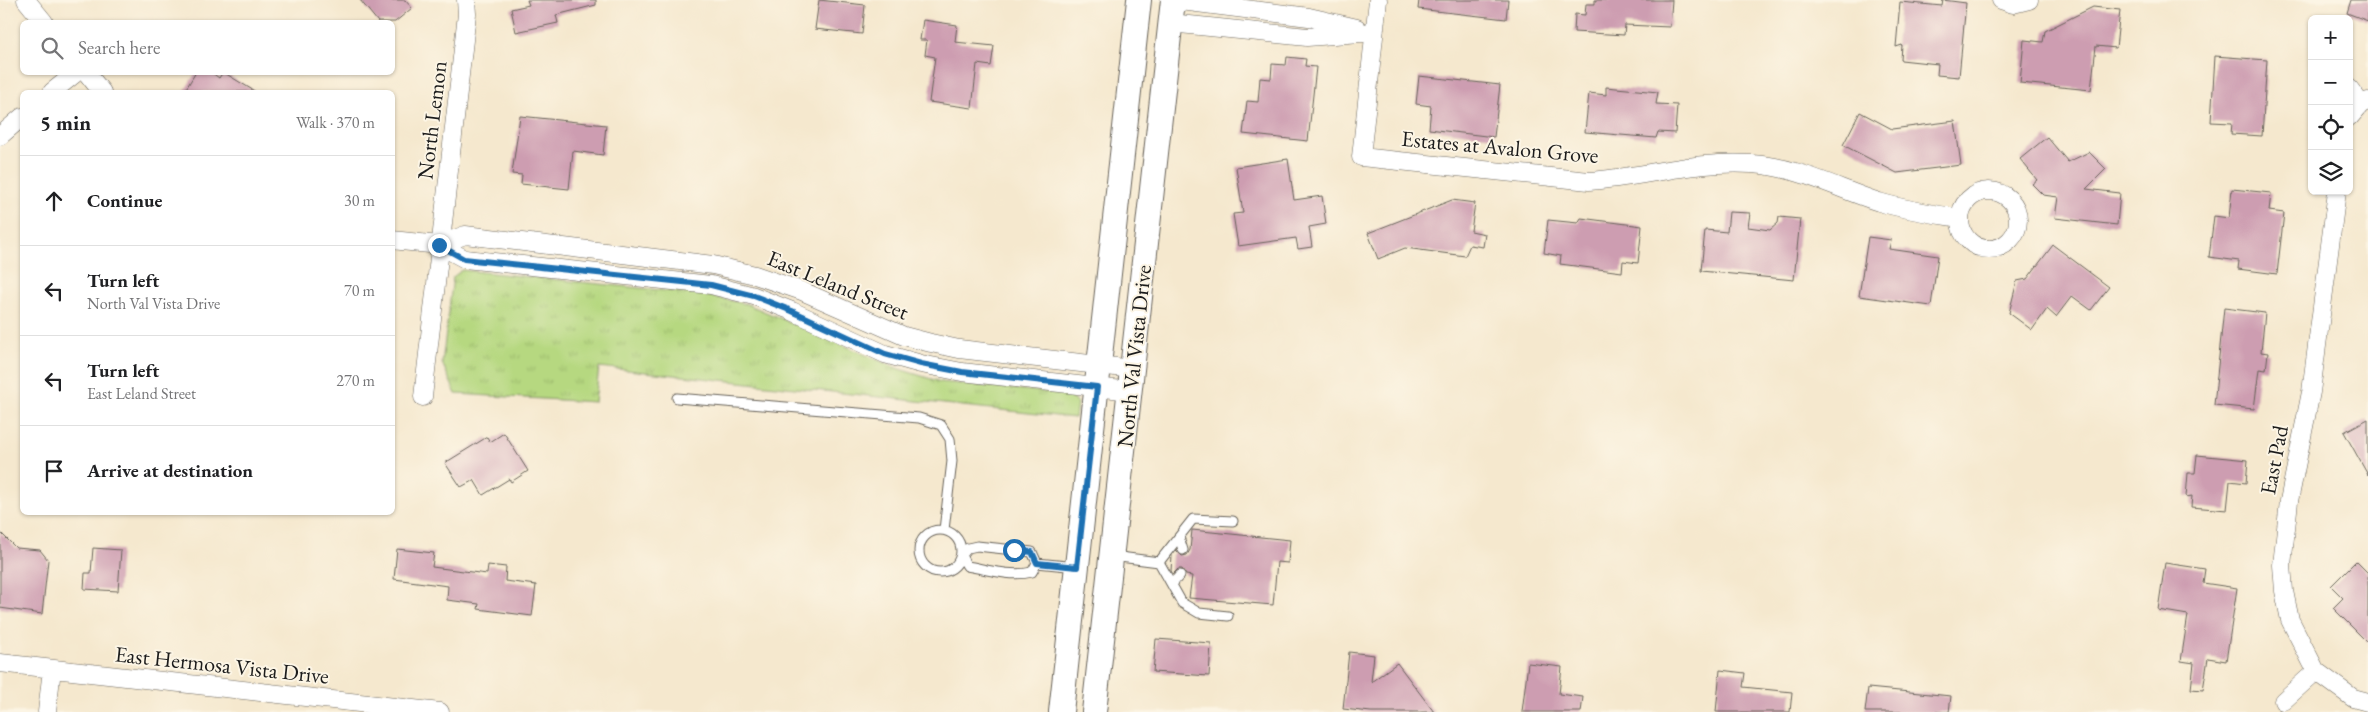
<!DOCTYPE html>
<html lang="en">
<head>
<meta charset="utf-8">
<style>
  :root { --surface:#fff; --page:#f2f2f2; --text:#202124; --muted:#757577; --line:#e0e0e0 }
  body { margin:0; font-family:"EB Garamond",serif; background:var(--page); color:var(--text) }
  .controls { position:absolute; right:15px; top:15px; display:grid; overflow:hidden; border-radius:8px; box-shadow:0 1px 4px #0004 }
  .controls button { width:45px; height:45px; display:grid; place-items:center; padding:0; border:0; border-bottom:1px solid var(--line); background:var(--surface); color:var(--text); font:25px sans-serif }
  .stop { position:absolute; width:15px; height:15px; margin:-11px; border:4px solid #1f6fb2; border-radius:50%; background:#fff }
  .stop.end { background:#1f6fb2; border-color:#fff; box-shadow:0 1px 5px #0008 }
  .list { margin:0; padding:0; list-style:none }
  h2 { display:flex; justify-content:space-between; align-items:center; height:65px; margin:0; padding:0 20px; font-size:21px }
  h2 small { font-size:16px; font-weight:400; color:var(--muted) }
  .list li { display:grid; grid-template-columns:32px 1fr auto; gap:15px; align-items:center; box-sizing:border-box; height:90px; padding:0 20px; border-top:1px solid var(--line) }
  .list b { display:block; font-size:19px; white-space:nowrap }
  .list p { margin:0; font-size:16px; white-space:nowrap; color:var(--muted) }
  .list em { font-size:16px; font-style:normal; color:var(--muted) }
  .icon { flex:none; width:28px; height:28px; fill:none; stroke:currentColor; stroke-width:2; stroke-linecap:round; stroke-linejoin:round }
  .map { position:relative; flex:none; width:2368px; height:712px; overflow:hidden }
  .search { position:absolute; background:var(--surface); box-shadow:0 1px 4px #0004; left:20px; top:20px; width:375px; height:55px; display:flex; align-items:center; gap:12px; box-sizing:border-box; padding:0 18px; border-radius:8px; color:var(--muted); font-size:19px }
  .panel { position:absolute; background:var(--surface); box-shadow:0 1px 4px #0004; left:20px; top:90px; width:375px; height:425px; border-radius:8px }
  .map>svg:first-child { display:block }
  .grass { fill:url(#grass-tufts); stroke:#697a4e }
  .building { fill:#cd9db1 }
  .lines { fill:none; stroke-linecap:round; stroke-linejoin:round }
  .lane-casing { stroke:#68635a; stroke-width:11 }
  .street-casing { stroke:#68635a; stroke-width:19 }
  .secondary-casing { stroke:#68635a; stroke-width:26 }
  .lane { stroke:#fff; stroke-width:9 }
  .street { stroke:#fff; stroke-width:18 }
  .secondary { stroke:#fff; stroke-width:24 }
  .route { stroke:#1f6fb2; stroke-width:6 }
  .labels { text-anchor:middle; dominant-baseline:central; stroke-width:4; stroke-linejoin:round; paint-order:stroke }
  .street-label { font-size:22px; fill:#1c1c1c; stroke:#fcf5e5 }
</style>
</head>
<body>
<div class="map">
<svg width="2368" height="712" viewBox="0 0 2368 712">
  <defs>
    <pattern id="grass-tufts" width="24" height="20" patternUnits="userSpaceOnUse" patternTransform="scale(1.25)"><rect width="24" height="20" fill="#b6d880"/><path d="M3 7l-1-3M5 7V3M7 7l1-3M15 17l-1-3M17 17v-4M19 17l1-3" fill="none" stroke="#9cb96e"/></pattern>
  </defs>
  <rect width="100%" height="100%" fill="#fcf5e5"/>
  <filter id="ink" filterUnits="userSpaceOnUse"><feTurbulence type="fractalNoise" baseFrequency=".02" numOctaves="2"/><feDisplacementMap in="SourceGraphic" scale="10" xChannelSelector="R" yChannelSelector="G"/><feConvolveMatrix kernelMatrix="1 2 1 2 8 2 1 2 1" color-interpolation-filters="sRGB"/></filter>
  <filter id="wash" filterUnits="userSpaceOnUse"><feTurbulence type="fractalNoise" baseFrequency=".0096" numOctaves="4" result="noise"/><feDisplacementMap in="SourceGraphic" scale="20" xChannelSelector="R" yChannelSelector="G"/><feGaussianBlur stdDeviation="1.12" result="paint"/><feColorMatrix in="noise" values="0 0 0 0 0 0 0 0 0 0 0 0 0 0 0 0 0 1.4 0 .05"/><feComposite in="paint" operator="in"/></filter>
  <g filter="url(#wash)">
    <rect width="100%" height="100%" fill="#f5e8ce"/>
    <path class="grass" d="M462,270l236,24 49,10 152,65 42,13 125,12 11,9 -2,15 -476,-51 -4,35 -139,-8 -14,-31 11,-86z"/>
    <g id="blocks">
      <path class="building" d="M360,0h45l7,8 -17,14h-17z
        M527,0h69v5l-40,10 2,8 -42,9 -5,-23 18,-4z
        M819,0l46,5 -3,29 -47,-5z
        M1419,0h89l-2,19 -88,-10z
        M1595,0h77l-2,27 -45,-2 -1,10 -50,-3 1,-18 10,1 1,-11h9z
        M1943,0l23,3 -7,74 -22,-2 1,-11 -37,-4 1,-15 -6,2 4,-45 42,4z
        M2351,0h17v21l-21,-8z
        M2093,7l27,3 -4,38 -20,-2 -5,44 -71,-7 4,-43 19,2 2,-11z
        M923,20l34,5 -2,17 39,4 -3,20 -14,-2 -5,44 -43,-6 6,-45 -10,-2 2,-15h-7z
        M2215,56l52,4 -5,76 -31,-2 1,-11 -21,-1z
        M1287,57l19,2 -1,7 11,1 -8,74 -65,-7 4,-33 11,1 2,-24 11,1 1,-15 14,1z
        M196,72h15l8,6 4,-6 33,20h-72z
        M1419,76l81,9 -6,52 -65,-8 2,-23 -15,-2z
        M1606,87l52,5 -2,12 21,1 -2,28 -17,-1 -2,6 -71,-6 4,-39 17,2z
        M1860,112l32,17 63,-8 6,44 -64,8 -54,-28z
        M520,116l86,9 -3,30 -30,-4 -4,38 -48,-5 1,-9 -10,-1z
        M2047,137l21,25 21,-10 17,17 -20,20 34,4 -3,32 -62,-7 3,-21 -15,-2 -11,-11 5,-4 -17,-21z
        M1288,159l6,41 28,-4 4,28 -17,3 3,20 -14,2 -2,-11 -58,8 -5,-32 10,-1 -7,-46z
        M2232,189l39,4 -2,18 15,2 -7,61 -39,-5 1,-8 -30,-4 5,-41 15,2z
        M1452,200l23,3 -4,28 14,3 -2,13 -13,-2 -5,11 -60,-8 -27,11 -10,-26z
        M1729,212l21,1 -2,14 22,3 8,-7 1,-6 21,2 -6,61 -93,-9 4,-41 22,2z
        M1581,218l61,8 -4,37 -15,-2 -1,11 -62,-8 1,-8 -17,-3 4,-33 30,3z
        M1868,237l23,3 -2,9 49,7 -7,50 -72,-10z
        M2053,245l56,42 -18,23 -19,-14 -16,21 -9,-8 -15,21 -23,-17 8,-32 10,-2z
        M2224,308l41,5 -4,39 7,1 -2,17 -7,-1 -5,40 -40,-4z
        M2368,419v56l-24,-43z
        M504,433l24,38 -17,11 -2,-3 -26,16 -9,-15 -13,7 -16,-24 42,-26 3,5z
        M2197,455l51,5 -2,23 -16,-2 -3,29 -36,-3 1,-11 -6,1 2,-24h7z
        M1192,530l98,10 -2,23 -11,-1 -4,43 -84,-7 3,-22 -6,-1 -4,-6h-4l-5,5 -2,-3 1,-16 4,-5 6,6 5,-1 3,-5z
        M0,532l16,16 24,2 8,10 -6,54 -42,-6z
        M93,548l28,2 -3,41 -34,-2 1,-16h6z
        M397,549l37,4 -2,14 55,7 1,-9 18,2 -1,14 31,4 -4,31 -54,-7 1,-5 -32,-4 1,-14 -54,-7z
        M2356,561l12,12v70l-35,-35 10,-10 -12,-12z
        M2165,563l40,6 -2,14 34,5 -11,73 -18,-3 -5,32 -12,-1 3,-26 -13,-2 7,-46 -30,-5z
        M1156,639l55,4 -2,33 -56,-4z
        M1349,652l25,3 -3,27 26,-19 37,49h-63l-28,-3z
        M1528,663l34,4 -3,27 24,3 -2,15h-59z
        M1720,670l25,3 -2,14 49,5 -2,20h-74z
        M1868,688l83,8 -2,16h-84z"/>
    </g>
  </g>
  <g filter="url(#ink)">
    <use href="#blocks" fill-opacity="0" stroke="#68635a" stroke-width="1"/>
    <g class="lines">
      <defs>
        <path id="lane" d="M677,398l242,20 22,7 9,14 2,22 -8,69
          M919 551a21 21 0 1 1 42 0a21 21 0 1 1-42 0Z
          M1179,537l4,13
          M977,546l55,6 5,11 -5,9c-21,5 -43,-2 -65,-6l-6,-10 7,-8z
          M1112,556l47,6 23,41 17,10 29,3
          M1159,562l34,-43 40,2
          M1037,563l40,4
          M1173,583l7,-8"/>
        <path id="street" d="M26,0l18,22
          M1173,0l136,17 48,11
          M1378,0l-17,157 228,24c55,-4 108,-21 163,-17 46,3 84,24 127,38 27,8 53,12 81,16
          M2001,0l12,4 16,-4
          M1170,23l137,14 67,-5
          M86,72l16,20
          M2349,88l12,16
          M52,92l25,-20
          M2349,118l12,-14 7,-3
          M0,136l22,-19
          M2337,191l-26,201 -22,109 -7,64 2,26 6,29 26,51 37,27 15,4
          M1960 220a29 29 0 1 1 58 0a29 29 0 1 1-58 0Z
          M392,240l47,5 26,14 246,26 43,11 38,15 93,43 36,10 41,8 169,19
          M439,245l26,-10 248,30 42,10 47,16 102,45 27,7 28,6 174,20
          M423,397l44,-383 -1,-14
          M0,663l440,49
          M2283,701l33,-30
          M47,712l5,-43"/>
        <path id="secondary" d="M1061,712l78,-712
          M1094,712l79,-712"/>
      </defs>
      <use href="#lane" class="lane-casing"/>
      <use href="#street" class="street-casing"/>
      <use href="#secondary" class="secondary-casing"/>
      <use href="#lane" class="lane"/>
      <use href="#street" class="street"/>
      <use href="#secondary" class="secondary"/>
    </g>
  </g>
  <g class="lines" filter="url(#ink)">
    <path class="route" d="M439,245l25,14 247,26 43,11 38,15 93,43 36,10 41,8 135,15 -20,180 -40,-4 -5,-11 -18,-2"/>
  </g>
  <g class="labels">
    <g class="street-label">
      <text transform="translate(432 120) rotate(-83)">North Lemon</text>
      <text transform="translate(1500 147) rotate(5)">Estates at Avalon Grove</text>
      <text transform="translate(838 285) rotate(22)">East Leland Street</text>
      <text transform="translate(1134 356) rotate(-84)">North Val Vista Drive</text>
      <text transform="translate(2274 460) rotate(-79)">East Pad</text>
      <text transform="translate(222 665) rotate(6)">East Hermosa Vista Drive</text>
    </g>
  </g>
</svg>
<div class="controls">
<button>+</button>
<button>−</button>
<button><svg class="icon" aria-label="locate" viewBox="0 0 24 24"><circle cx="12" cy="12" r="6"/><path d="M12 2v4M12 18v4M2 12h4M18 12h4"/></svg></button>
<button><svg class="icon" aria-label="layers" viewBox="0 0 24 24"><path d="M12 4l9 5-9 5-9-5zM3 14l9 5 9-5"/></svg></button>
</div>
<div class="stop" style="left:1014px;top:550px"></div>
<div class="stop end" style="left:439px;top:245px"></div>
<div class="search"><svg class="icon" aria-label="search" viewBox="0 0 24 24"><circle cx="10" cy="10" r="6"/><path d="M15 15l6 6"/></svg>Search here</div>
<section class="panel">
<h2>5 min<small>Walk · 370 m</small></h2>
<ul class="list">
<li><svg class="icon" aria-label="ahead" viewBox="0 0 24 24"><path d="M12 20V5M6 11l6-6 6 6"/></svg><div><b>Continue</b></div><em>30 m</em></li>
<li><svg class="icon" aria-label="left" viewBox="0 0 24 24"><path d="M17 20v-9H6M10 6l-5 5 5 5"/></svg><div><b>Turn left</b><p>North Val Vista Drive</p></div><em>70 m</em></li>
<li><svg class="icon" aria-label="left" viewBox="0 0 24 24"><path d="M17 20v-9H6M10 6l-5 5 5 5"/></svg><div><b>Turn left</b><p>East Leland Street</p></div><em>270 m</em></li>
<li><svg class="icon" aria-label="arrive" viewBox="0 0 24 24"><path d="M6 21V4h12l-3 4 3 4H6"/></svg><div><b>Arrive at destination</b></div></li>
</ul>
</section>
</div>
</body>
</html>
